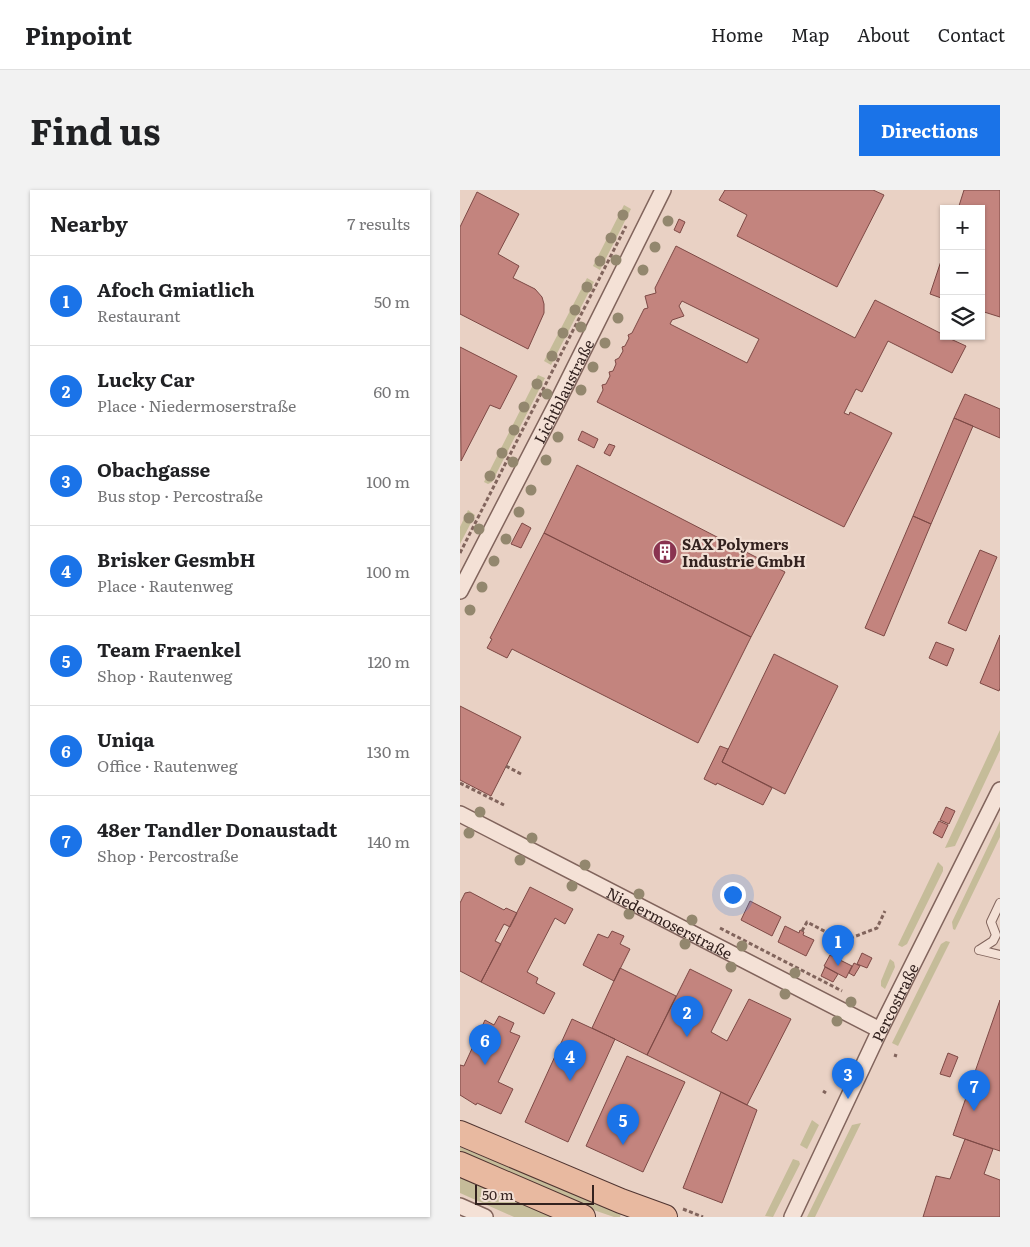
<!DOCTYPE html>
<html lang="en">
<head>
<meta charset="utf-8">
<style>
  :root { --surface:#fff; --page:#f2f2f2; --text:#202124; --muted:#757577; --line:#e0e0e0; --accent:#1a73e8 }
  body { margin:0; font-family:Literata,serif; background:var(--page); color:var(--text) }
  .controls { position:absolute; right:15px; top:15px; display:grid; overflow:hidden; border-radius:0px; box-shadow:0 1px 4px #0004 }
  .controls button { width:45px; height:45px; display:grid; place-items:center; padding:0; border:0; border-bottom:1px solid var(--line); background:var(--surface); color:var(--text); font:25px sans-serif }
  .scale { position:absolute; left:15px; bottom:12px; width:119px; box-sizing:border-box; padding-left:5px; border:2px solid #33221f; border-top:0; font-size:14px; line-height:18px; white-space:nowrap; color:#33221f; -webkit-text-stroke:4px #f1ded3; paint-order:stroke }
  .you { position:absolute; left:272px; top:704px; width:18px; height:18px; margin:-12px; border:4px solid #fff; border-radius:50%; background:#1a73e8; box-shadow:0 0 0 8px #1a73e833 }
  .badge { display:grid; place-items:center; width:32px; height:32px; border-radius:50%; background:var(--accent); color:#fff; font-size:16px; font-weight:700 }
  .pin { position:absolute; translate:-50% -41px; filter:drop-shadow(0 1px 2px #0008) }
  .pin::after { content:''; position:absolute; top:26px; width:18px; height:15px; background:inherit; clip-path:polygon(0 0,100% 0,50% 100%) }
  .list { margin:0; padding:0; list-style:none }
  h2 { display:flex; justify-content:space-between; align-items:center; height:65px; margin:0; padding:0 20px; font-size:21px }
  h2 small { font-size:16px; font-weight:400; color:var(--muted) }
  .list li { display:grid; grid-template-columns:32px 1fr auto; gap:15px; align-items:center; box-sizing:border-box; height:90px; padding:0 20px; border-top:1px solid var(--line) }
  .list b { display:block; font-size:19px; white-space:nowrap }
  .list p { margin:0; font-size:16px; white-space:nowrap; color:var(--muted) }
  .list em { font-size:16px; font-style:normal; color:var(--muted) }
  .icon { flex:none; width:28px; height:28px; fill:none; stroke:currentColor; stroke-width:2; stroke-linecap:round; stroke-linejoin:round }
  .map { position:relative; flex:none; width:540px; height:1027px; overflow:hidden; border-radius:0px }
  header { display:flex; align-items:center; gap:30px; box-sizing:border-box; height:70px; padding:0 25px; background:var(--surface); border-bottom:1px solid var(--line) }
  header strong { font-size:24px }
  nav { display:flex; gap:28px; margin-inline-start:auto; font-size:18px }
  .intro { display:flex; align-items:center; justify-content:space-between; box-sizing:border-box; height:120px; padding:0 30px }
  h1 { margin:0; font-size:35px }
  .button { padding:12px 22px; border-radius:0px; background:var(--accent); color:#fff; font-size:18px; font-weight:700 }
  main { display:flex; gap:30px; padding:0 30px }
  aside { flex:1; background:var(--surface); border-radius:0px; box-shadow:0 1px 4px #0004 }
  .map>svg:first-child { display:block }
  .green { fill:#c5bc99 }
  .building { fill:#c3847e; stroke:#7d4945; fill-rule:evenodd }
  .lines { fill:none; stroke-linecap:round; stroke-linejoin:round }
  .lane-casing { stroke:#81645c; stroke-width:10 }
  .street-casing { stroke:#81645c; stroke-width:18 }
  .primary-casing { stroke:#4f3430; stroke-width:26 }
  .path { stroke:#81645c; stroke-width:3; stroke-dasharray:4 2.5; stroke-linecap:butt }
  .lane { stroke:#f4e1d6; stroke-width:8 }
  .street { stroke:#f4e1d6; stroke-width:15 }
  .primary { stroke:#e8b9a0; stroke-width:24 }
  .tree { fill:#93876e }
  .labels { text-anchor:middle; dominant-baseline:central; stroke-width:4.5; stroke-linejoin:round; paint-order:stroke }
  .street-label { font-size:15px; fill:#33221f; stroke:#f1ded3 }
  .poi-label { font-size:15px; font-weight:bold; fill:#33221f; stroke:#f1ded3; text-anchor:start }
</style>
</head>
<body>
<header>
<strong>Pinpoint</strong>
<nav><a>Home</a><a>Map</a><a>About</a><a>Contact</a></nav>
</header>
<div class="intro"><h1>Find us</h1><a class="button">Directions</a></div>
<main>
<aside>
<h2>Nearby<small>7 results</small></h2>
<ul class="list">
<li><span class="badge">1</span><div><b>Afoch Gmiatlich</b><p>Restaurant</p></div><em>50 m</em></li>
<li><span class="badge">2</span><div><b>Lucky Car</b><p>Place · Niedermoserstraße</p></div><em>60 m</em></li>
<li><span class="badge">3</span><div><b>Obachgasse</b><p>Bus stop · Percostraße</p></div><em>100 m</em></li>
<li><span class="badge">4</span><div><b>Brisker GesmbH</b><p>Place · Rautenweg</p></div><em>100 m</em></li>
<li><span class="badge">5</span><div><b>Team Fraenkel</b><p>Shop · Rautenweg</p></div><em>120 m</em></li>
<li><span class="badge">6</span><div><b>Uniqa</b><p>Office · Rautenweg</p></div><em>130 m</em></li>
<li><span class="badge">7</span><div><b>48er Tandler Donaustadt</b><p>Shop · Percostraße</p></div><em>140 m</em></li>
</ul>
</aside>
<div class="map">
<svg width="540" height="1027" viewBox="0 0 540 1027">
  <rect width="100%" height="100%" fill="#e9d1c4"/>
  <path class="green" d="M164,15l7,4 -31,61 -7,-4z
    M127,88l7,4 -43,83 -7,-4z
    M78,185l7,3 -53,104 -4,2 -4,-2z
    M8,320l7,5 -15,29v-17z
    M540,540v20l-45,96 -10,2z
    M540,631v16l-45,93 -2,-1 -1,-7z
    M478,672l5,5v4l-36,73 -5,3 -4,-2z
    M486,751l4,1 -52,104 -6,-3 49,-99z
    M430,769l4,3 1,5 -10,22 -4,-3v-5z
    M352,930l7,5 -12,24 -7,-4z
    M401,933l-46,94h-8l45,-92z
    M0,957l161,67 -1,3h-6l-38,-13 -116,-46z
    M333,969l6,2 1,3 -27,53 -8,-1z
    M0,985l98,42h-44l-54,-24z"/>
  <path class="building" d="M265,0h148l11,5 -47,92 -100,-51 10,-21 -28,-15z
    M504,0h36v127l-19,-6v-102h-23z
    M17,2l42,22 -21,40 21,12 -6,12 22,11 7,8 2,7v9l-16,36 -68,-35v-87z
    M219,29l6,3 -5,11 -6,-3z
    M216,56l179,92 20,-38 69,35v1l22,10 -14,27 -64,-32 -26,51 -6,-3 -12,24 5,2 1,-3 42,21 -48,94 -247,-125 6,-12 -1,-5 4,-1 4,-8 -1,-4 4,-1 3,-7 -1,-4 4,-2 4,-7 -1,-4 3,-1 4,-8 -1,-3 4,-2 12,-24 4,-1 -3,-12 11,-3 -1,-5zM222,111l77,38 -12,24 -77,-39 2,-4 12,-4 -5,-10z
    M484,62v47l-14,-5z
    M0,157l57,29 -17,33 -10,-4 -29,56z
    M505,204l35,15v29l-46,-20z
    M494,228l19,8 -42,98 -18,-8z
    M122,241l16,8 -4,9 -16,-8z
    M149,254l6,2 -5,10 -6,-3z
    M117,275l208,107 -34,65 -207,-104z
    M453,326l18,8 -47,112 -19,-8z
    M62,333l9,5 -10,20 -10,-4z
    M84,343l207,104 -53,106 -186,-94 -5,9 -20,-10 5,-9 -2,-1z
    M520,360l17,7 -31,74 -18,-8z
    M540,445v53l-1,3 -19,-8z
    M476,452l18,7 -7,17 -18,-8z
    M314,464l64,32 -53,108 -63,-32z
    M0,516l61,31 -30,59 -31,-16z
    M260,556l8,3 -6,13 50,26 -9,17 -46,-22 -1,2 -12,-6z
    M486,617l9,4 -6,13 -9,-4z
    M479,631l9,4 -6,13 -9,-5z
    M70,697l43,22 -8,15 -10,-6 -28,54 11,6 -2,5 19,10 -11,21 -63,-32z
    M10,702l34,18 2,-2 11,5 -7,14 -6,-3 -9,17 6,3 -20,38 -21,-11v-68l5,-10z
    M290,711l31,16 -9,19 -31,-16z
    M325,736l14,7 1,-3 4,2 -1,3 11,5 -8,16 -28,-14z
    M152,741l12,5 -4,8 10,5 -16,32 -31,-16 15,-31 10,4z
    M402,763l10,5 -5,10 -10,-4z
    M370,765l22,11 -6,12 -22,-12z
    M394,773l6,3 -6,10 -5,-3z
    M365,777l13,7 -5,8 -12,-6z
    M160,778l56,28 -29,59 -55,-27z
    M230,779l42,21 -21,42 16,9 22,-42 42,20 -44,86 -100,-50z
    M540,810v151l-47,-16z
    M39,826l15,7 -4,9 10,4 -22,46 15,7 -12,25 -24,-11 -1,2 -16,-10v-30l4,1 21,-46 9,5z
    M112,829l43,20 -47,103 -43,-20z
    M488,863l10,4 -8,20 -10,-3z
    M167,866l58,26 -42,90 -57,-26z
    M261,902l36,18 -35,93 -39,-15z
    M505,949l28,10 -9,25 16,6v37h-77l13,-41 14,3z"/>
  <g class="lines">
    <defs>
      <path id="lane" d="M519,760l14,-9 3,-6 -5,-13 9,-19
        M519,760l21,5"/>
      <g id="street">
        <path id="s1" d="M0,401l95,-184 108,-217"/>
        <path id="s2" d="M0,624l420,216"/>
        <path d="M0,1016l25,11"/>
        <path id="s3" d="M332,1027l88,-187 120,-240"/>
      </g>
      <path id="primary" d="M0,943l161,68 44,16
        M0,974l123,53"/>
    </defs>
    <use href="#lane" class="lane-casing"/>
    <use href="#street" class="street-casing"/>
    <use href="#primary" class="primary-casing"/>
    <path class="path" d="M0,363l166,-327
      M46,576l15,8
      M0,593l44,22
      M260,738l122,63
      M342,741l5,-9 36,19 34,-13 8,-17
      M434,865l3,1
      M363,901l3,2
      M223,1019l20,8"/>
    <use href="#lane" class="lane"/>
    <use href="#street" class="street"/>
    <use href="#primary" class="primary"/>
  </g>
  <g class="tree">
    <circle cx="163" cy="25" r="5.5"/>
    <circle cx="208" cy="31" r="5.5"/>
    <circle cx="151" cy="48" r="5.5"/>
    <circle cx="195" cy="57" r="5.5"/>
    <circle cx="156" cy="70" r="5.5"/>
    <circle cx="140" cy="71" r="5.5"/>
    <circle cx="183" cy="80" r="5.5"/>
    <circle cx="127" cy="97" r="5.5"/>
    <circle cx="115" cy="120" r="5.5"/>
    <circle cx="158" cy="128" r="5.5"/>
    <circle cx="121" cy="137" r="5.5"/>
    <circle cx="103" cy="143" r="5.5"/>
    <circle cx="145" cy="153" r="5.5"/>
    <circle cx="92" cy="166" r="5.5"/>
    <circle cx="133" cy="177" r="5.5"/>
    <circle cx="77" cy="194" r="5.5"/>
    <circle cx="121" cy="200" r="5.5"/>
    <circle cx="87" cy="204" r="5.5"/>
    <circle cx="64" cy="217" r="5.5"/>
    <circle cx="54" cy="240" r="5.5"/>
    <circle cx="98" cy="247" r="5.5"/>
    <circle cx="42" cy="263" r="5.5"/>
    <circle cx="86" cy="270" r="5.5"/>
    <circle cx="53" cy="272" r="5.5"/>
    <circle cx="30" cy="286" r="5.5"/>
    <circle cx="71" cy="300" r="5.5"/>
    <circle cx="59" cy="322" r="5.5"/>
    <circle cx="9" cy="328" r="5.5"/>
    <circle cx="19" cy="339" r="5.5"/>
    <circle cx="46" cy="349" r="5.5"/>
    <circle cx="34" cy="371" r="5.5"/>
    <circle cx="22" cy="397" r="5.5"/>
    <circle cx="10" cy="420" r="5.5"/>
    <circle cx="20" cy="622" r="5.5"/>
    <circle cx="9" cy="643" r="5.5"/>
    <circle cx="72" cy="648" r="5.5"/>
    <circle cx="60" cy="670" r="5.5"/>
    <circle cx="125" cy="675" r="5.5"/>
    <circle cx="112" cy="696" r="5.5"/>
    <circle cx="179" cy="704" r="5.5"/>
    <circle cx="169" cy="724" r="5.5"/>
    <circle cx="232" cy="730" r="5.5"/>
    <circle cx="225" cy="754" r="5.5"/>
    <circle cx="282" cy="756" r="5.5"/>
    <circle cx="271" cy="777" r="5.5"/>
    <circle cx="335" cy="783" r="5.5"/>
    <circle cx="325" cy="804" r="5.5"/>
    <circle cx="391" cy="812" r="5.5"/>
    <circle cx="377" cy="831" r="5.5"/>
  </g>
  <defs>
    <symbol id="building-disc" viewBox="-11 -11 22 22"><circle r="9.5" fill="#893350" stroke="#f1ded3"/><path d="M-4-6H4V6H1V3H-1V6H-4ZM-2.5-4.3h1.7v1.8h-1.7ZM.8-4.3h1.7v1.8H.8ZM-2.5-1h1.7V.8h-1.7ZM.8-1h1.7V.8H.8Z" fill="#fff"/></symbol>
  </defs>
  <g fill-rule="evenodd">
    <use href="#building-disc" x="191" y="348" width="28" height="28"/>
  </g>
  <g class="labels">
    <g class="street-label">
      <text stroke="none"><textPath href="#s1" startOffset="225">Lichtblaustraße</textPath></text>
      <text stroke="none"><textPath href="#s2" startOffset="236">Niedermoserstraße</textPath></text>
      <text stroke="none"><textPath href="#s3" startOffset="238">Percostraße</textPath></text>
    </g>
    <g class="poi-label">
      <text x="222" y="353">SAX Polymers<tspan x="222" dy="17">Industrie GmbH</tspan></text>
    </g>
  </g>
</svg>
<div class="controls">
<button>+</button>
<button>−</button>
<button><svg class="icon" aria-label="layers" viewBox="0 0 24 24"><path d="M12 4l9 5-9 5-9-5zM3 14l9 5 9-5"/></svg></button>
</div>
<div class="scale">50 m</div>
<div class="you"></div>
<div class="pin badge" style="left:378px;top:776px">1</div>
<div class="pin badge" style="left:227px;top:847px">2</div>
<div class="pin badge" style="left:388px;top:909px">3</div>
<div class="pin badge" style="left:110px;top:891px">4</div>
<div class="pin badge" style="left:163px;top:955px">5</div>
<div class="pin badge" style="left:25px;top:875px">6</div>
<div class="pin badge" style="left:514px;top:921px">7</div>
</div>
</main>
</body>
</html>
